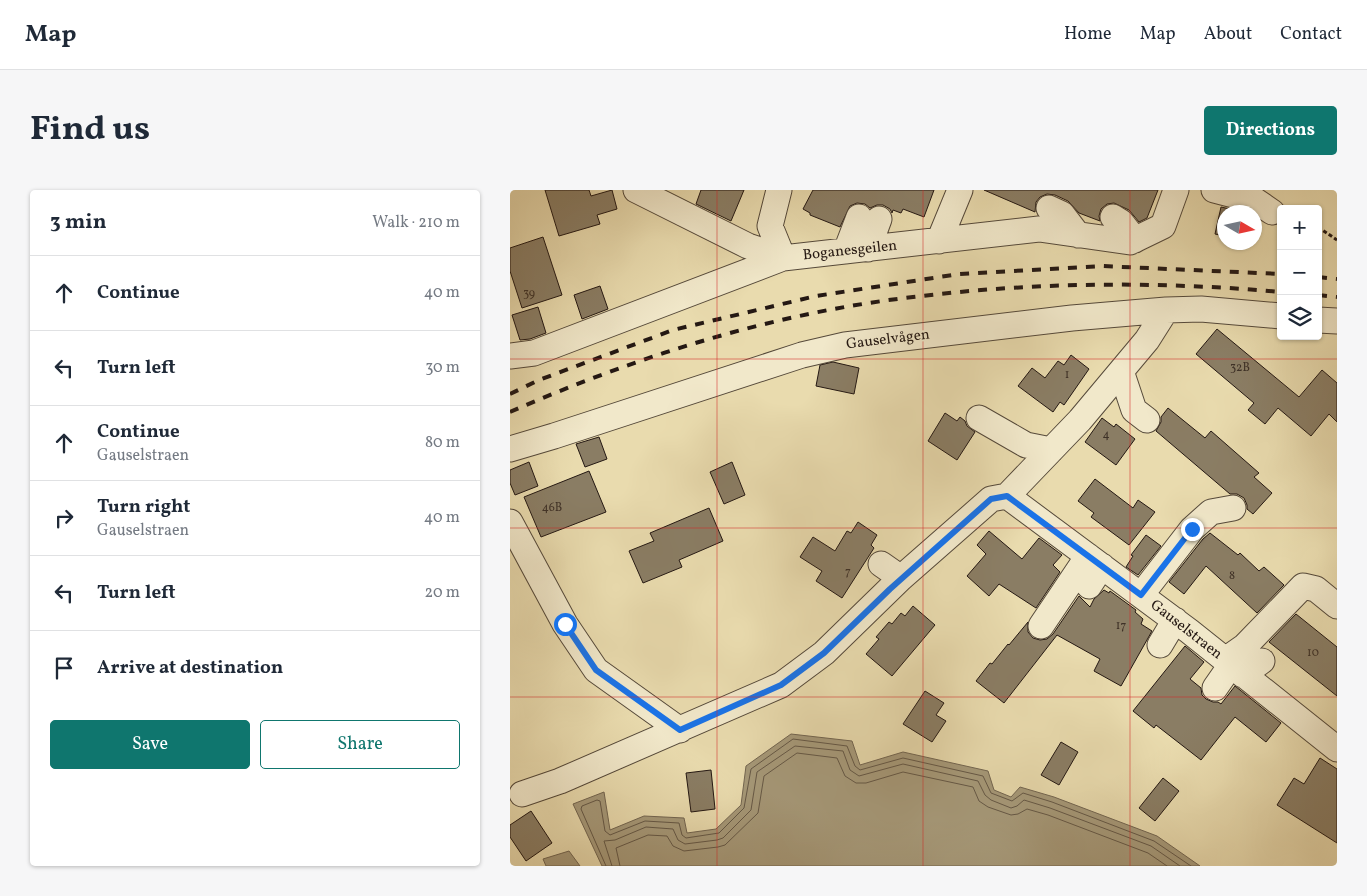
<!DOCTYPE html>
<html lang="en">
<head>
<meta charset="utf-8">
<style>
  :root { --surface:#fff; --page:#f6f6f7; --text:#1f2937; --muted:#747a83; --line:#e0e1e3; --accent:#0f766e }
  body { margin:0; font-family:Vollkorn,serif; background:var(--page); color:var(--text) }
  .controls { position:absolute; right:15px; top:15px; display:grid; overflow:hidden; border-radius:5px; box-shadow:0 1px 4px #0004 }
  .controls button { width:45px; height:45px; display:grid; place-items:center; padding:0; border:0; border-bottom:1px solid var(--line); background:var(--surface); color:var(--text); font:25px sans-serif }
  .compass { position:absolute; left:707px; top:15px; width:45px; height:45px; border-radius:50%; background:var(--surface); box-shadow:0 1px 4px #0004; rotate:99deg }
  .stop { position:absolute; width:15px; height:15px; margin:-11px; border:4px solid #1a73e8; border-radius:50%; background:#fff }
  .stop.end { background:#1a73e8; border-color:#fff; box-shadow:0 1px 5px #0008 }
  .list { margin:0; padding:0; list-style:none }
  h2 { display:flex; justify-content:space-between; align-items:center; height:65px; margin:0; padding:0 20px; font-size:21px }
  h2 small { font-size:16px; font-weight:400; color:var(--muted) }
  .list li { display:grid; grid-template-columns:32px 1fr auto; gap:15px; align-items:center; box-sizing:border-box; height:75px; padding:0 20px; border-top:1px solid var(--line) }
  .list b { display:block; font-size:19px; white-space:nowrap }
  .list p { margin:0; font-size:16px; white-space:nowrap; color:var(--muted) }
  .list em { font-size:16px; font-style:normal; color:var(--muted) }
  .actions { display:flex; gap:10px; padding:15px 20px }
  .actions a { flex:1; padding:11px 0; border:1px solid var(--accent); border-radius:5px; text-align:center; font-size:18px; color:var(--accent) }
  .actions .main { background:var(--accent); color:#fff }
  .icon { flex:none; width:28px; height:28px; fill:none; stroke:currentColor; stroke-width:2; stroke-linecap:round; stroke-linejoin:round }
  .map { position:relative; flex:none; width:827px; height:676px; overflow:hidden; border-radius:5px }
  header { display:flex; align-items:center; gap:30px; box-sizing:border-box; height:70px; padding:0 25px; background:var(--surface); border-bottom:1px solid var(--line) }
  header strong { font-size:24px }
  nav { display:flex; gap:28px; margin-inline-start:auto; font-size:18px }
  .intro { display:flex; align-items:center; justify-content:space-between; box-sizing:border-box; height:120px; padding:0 30px }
  h1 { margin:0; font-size:35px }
  .button { padding:12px 22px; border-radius:5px; background:var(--accent); color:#fff; font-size:18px; font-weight:700 }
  main { display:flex; gap:30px; padding:0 30px }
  aside { flex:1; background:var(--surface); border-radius:5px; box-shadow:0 1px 4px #0004 }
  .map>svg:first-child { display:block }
  .water { fill:#a69979; stroke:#726550 }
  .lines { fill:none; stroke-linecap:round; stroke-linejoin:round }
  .shore { stroke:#655846; stroke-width:1 }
  .building { fill:#8a7d64; stroke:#241813 }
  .minor-casing { stroke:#55493a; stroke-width:27 }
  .path { stroke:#241813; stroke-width:3; stroke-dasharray:4 2.5; stroke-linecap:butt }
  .minor { stroke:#f1e8ca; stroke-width:25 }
  .rail { stroke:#241813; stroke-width:4; stroke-dasharray:9 9; stroke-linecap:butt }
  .route { stroke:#1a73e8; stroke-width:6 }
  .grid { fill:none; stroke:#d62828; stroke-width:1; stroke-opacity:0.55 }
  .labels { text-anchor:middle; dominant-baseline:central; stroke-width:4; stroke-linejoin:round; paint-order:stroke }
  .number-label { font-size:12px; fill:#3e3127 }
  .street-label { font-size:15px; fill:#241813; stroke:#f1e8ca }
</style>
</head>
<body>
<header>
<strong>Map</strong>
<nav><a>Home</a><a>Map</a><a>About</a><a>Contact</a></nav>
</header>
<div class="intro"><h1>Find us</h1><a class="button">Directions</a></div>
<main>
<aside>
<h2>3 min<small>Walk · 210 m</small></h2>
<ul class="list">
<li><svg class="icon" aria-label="ahead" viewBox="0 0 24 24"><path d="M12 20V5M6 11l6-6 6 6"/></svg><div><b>Continue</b></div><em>40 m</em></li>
<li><svg class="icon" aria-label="left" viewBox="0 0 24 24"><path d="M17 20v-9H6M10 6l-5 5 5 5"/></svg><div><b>Turn left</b></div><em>30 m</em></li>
<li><svg class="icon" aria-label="ahead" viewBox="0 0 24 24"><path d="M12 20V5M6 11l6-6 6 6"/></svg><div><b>Continue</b><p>Gauselstraen</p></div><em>80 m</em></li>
<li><svg class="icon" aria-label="right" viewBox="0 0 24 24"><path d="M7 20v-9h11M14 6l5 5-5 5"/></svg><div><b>Turn right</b><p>Gauselstraen</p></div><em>40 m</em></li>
<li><svg class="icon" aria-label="left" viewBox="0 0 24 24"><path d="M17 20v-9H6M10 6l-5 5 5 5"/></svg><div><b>Turn left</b></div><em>20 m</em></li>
<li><svg class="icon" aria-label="arrive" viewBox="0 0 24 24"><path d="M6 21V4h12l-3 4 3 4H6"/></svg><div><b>Arrive at destination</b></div></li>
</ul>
<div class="actions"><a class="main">Save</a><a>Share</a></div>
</aside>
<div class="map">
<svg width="827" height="676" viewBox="0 0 827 676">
  <rect width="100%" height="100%" fill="#e9dbae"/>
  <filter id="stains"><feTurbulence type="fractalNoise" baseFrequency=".004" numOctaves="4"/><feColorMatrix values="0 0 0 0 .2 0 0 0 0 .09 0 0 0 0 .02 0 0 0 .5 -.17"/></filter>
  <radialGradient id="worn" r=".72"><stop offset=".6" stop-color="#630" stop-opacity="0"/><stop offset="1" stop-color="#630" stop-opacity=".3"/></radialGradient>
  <path class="water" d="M281,544l61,7 8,24 43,-13 85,19 6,19 17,7 9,-10 34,10 103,39 43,30h-598l-29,-62 31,-12 6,38 34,-14 40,2 3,15 29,-4 25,-24 5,-39z
    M59,661l11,15h-34l-3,-7z"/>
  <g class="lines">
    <path class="shore" d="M96,676l-25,-57 1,-3 15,-6 3,1 5,30 5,4 35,-14 34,2 3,12 4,3 33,-5 25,-25 7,-39 42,-30 54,7 8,20 5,4 43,-12 80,18 8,17 21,8 11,-8 29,9 102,39 37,25
      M102,676l-8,-25 11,-1 31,-13 27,2 5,11 7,4 32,-4 6,-2 28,-28 6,-38 38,-26 48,5 7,19 9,6 44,-12 75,17 7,14 6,5 20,8 6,-2 7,-6 26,8 101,38 29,20
      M110,676l-4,-18 32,-13 19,1 6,10 11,5 34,-4 7,-2 33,-32 6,-37 33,-23 40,5 8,18 11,7h10l37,-11 70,15 6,14 9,6 23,8 7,-1 9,-5 21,6 100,38 19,13"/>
  </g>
  <path class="building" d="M35,0h44l2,6 21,-6 5,19 -20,6 3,9 -41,12z
    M191,0h43l-13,31 -35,-17z
    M303,0h121l-10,27 -21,-8 -2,4 -8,-3 -1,3 -2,-4 -7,-4h-6l-7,3 -5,-4 -8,-1 -7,3 -10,21 -30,-12v-2l-7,-4z
    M474,0h174l-11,28 -8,4 -10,-12 -15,-7 -7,1 -6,5 -2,7 1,5 -21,-8 -11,-12 -13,-6 -8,-1 -7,3 -4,5 -1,10z
    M711,17l22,5h-19v24l-9,-2z
    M33,47l19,58 -40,13 -12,-37v-23z
    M90,96l8,23 -26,10 -8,-24z
    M28,117l8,26 -16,6 -10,1 -8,-25z
    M707,139l82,68 23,-27 15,13v39l-8,-8 -18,22 -33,-28 -13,16 -17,-14 6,-7 -58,-49z
    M561,165l18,14 -25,36 -4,-3 -7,10 -35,-26 14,-18 13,10 13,-17 6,4z
    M323,172l26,6 -5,26 -38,-8 4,-21z
    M658,218l37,30 6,-7 48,42 -5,4 18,16 -19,21 -6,-5v-4l-3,-7 -7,-4h-7l-74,-63 5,-9v-5z
    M435,223l12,8 3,-4 5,4 2,5 8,6 -18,28 -29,-19z
    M592,228l12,9 2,-3 19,15 -19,26 -31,-23z
    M89,247l8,22 -22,8 -9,-23z
    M19,272l9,24 -23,9 -5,-12v-13z
    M222,272l13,33 -21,9 -14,-32z
    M79,281l17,41 -65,25 -17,-40z
    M585,289l38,29 5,-8 17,12 -26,33 -38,-28 3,-4 -16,-12z
    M199,318l14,33 -44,19 3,7 -39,16 -14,-32 25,-10 -4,-8z
    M348,332l19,13 -6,10 3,3 -32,50 -26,-17 6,-10 -22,-14 13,-20 22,14 12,-20 4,2z
    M479,341l33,28 17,-21 23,17 -9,10 7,7 -24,36 -37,-24 -10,12 -22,-20 19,-22 -9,-9z
    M700,343l28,22 2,-2 19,18 5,-4 20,18 -27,28 -51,-47 -22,28 -15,-12 34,-43z
    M636,345l15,11 -23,29 -12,-8 7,-11 -2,-1z
    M594,400l5,3 1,-2 26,19 -1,2 8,7 -2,5 11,7 -31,55 -27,-15 6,-12 -43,-24 -53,68 -28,-22 14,-18 2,1 16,-20 1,1 19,-23v10l5,6 7,2 7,-1 6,-5 26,-38 11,11 4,-8z
    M403,416l22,19 -43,51 -26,-22 13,-15 -3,-2 13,-15 3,2 9,-11 4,3z
    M786,424l41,33v49l-68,-54z
    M675,456l19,16 -14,17 11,9 1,7 4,4 7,3h5l3,2 14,-18 46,37 -15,19 -31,-25 -34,43 -45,-35 -2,3 -21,-17z
    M415,501l19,12 -8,12 10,6 -14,21 -29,-18z
    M551,552l17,10 -19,33 -18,-10z
    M810,568l17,11v74l-60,-38 17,-27 10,6z
    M201,580l4,39 -24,3 -5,-39z
    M653,588l16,13 -24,30 -16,-13z
    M21,621l21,32 -26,18 -16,-24v-12z"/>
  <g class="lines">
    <defs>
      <path id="minor" d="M126,0l112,56 35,12
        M269,0l-9,36 13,32
        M704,0l42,11 16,11
        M539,18l13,6 16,21
        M603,27l8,5 14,18
        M429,51l21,-51
        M358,59l11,-30
        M336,61l13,-34
        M808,130l19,1
        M0,166l24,-3 249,-95 256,-29 91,13 33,-16 13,-36
        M611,181l13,39 13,10
        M469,228l47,27 25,5
        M0,259l44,-13 248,-81 43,-10 227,-27 94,-8 35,-1 80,7
        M497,306l182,135 148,118
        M0,332l55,102 31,46 84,60
        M371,374l20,14
        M579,396l13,-20
        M631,405l51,-66 19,-17 22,-4
        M531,436l47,-70
        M650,455l15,-25
        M715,470l20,-14 58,-60 13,3 21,17
        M733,485l19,-14
        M705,498l16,-23
        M12,604l38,-13 221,-96 43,-32 77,-75 90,-79 16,-3 73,-76 67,-80 19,-30"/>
    </defs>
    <use href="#minor" class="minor-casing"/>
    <path class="path" d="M808,37l19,13"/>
    <use href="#minor" class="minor"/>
    <path class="rail" d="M808,87l19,2
      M808,105l19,2
      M0,204l29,-14 134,-50 143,-34 143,-22 143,-8 179,8
      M0,222c128,-56 264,-99 403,-115 122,-15 245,-16 368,-5"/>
  </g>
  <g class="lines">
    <path class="route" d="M55,434l31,46 84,60 101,-45 43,-32 66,-64 101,-90 16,-3 134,99 51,-66"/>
  </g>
  <path class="grid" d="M207,0v676M413,0v676M620,0v676M0,169h827M0,338h827M0,507h827"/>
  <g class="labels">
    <g class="number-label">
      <text x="19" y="104">39</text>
      <text x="730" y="178">32B</text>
      <text x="557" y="185">1</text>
      <text x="596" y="245">4</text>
      <text x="42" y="318">46B</text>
      <text x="338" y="382">7</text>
      <text x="722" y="386">8</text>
      <text x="611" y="436">17</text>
      <text x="803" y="463">10</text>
    </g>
    <g class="street-label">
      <text transform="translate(340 61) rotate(-6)">Boganesgeilen</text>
      <text transform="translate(378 150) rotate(-7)">Gauselvågen</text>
      <text transform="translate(676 440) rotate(38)">Gauselstraen</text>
    </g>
  </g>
  <rect width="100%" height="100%" filter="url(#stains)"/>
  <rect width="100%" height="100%" fill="url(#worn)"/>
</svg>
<div class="controls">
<button>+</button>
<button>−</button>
<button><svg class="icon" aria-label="layers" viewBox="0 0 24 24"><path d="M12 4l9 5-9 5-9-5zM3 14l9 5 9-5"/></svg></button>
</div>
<svg class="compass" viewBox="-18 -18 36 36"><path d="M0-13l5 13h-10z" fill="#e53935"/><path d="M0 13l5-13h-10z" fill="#747a83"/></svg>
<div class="stop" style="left:55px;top:434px"></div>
<div class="stop end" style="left:682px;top:339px"></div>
</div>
</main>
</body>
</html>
